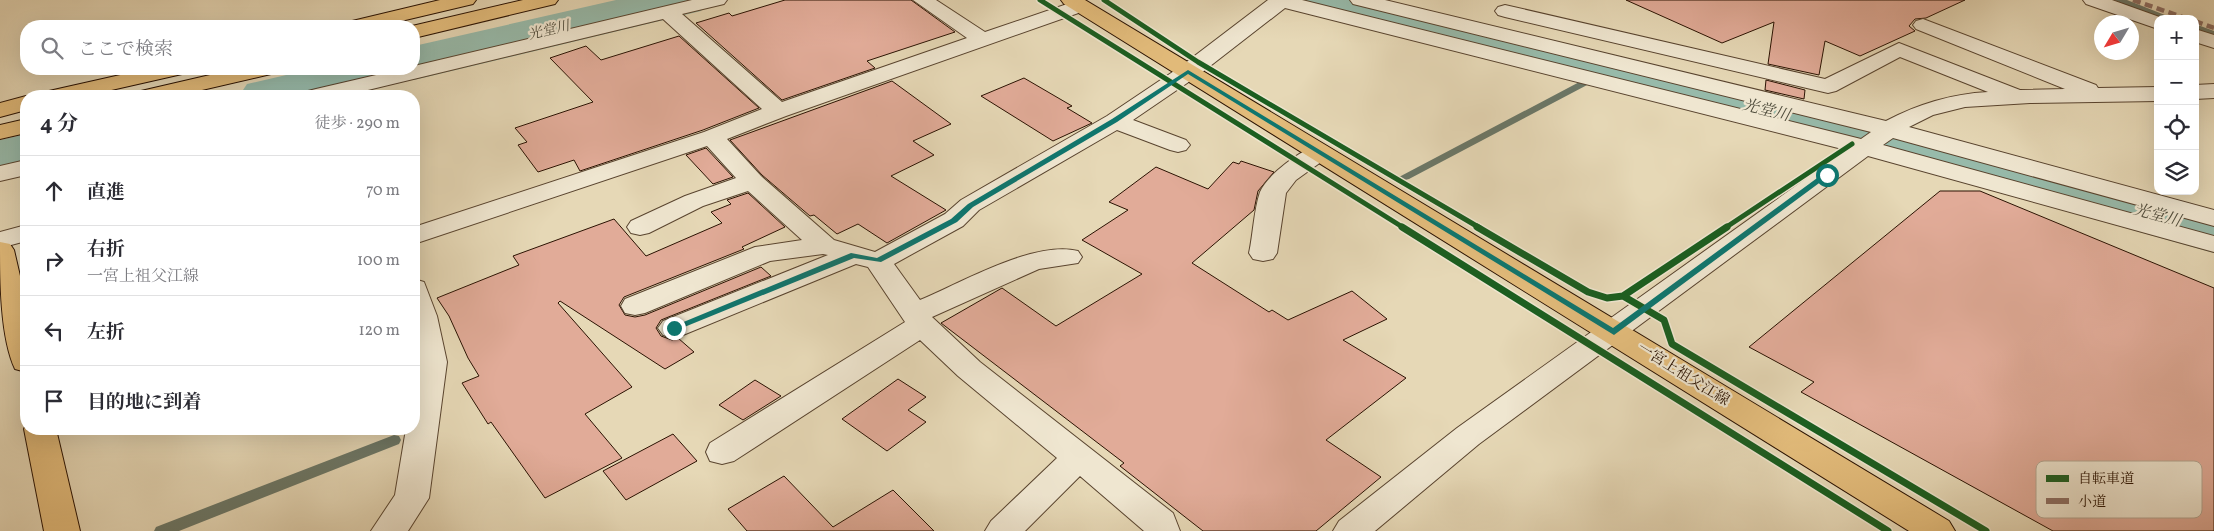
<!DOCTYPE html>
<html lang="ja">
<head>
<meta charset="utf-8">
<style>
  :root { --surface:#fff; --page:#f7f7f7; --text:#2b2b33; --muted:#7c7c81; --line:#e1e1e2 }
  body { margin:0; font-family:Vollkorn,"Noto Serif JP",serif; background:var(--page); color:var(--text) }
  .controls { position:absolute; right:15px; top:15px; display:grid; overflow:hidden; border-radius:10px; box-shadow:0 5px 20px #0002 }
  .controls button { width:45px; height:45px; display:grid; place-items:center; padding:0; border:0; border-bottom:1px solid var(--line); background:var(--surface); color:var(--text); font:25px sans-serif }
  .compass { position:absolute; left:2094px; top:15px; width:45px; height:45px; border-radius:50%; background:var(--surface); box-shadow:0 5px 20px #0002; rotate:232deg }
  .stop { position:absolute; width:15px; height:15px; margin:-11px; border:4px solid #0f766e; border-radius:50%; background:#fff }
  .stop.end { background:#0f766e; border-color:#fff; box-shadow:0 1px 5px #0008 }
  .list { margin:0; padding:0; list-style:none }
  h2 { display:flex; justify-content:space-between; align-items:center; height:65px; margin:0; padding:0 20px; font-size:21px }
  h2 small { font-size:16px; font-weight:400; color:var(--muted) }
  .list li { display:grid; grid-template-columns:32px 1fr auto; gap:15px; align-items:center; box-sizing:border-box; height:70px; padding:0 20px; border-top:1px solid var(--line) }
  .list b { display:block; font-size:19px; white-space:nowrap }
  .list p { margin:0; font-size:16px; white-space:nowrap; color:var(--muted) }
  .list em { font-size:16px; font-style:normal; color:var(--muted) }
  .icon { flex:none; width:28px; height:28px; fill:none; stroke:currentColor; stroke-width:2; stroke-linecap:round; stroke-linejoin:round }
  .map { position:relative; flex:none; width:2214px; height:531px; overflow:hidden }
  .search { position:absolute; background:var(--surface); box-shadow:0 5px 20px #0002; left:20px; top:20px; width:400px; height:55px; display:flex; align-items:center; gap:12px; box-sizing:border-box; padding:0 18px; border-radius:20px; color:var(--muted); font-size:19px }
  .panel { position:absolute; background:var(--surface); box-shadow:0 5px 20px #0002; left:20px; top:90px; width:400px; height:345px; border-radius:20px }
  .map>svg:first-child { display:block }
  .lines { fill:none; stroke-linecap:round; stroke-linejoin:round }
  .stream { fill:#6b7767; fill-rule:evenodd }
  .river { fill:#97baaa; fill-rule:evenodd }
  .building { fill:#e1ab98; stroke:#2a1202 }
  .minor-casing { stroke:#59442f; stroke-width:2 }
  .major-casing { stroke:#2a1202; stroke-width:2 }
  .minor { fill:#efe6d0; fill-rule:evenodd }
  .major { fill:#e3bc7b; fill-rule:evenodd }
  .quiet { stroke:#8d6e63; stroke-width:4.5; stroke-dasharray:8 4.5; stroke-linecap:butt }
  .cycleway-far1-casing { stroke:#efe6d0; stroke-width:8 }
  .cycleway-casing { stroke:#efe6d0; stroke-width:10 }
  .cycleway-far1 { stroke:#1b5e20; stroke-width:5 }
  .cycleway { stroke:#1b5e20; stroke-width:7 }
  .route { fill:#0f766e }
  .labels { text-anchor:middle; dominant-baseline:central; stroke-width:4.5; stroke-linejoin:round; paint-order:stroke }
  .far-water-label { font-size:14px; font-style:italic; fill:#504d3d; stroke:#efe6d0 }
  .street-label { font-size:15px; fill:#2a1202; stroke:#efe6d0 }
  .water-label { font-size:16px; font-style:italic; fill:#504d3d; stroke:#efe6d0 }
  .key { fill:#efe6d0; stroke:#b4a692; stroke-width:1 }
  .key-label { font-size:14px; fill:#2a1202 }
</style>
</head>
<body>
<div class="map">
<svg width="2214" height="531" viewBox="0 0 2214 531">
  <rect width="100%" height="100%" fill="#e6d8b6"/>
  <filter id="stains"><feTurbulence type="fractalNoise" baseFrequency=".004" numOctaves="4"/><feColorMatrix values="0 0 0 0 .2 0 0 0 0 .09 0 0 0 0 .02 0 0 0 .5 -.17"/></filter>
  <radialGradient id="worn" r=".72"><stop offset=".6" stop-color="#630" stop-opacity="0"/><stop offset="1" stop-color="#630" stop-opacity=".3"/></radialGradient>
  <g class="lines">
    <path class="stream" d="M2114,0h13l48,19h-13z
      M2195,24l19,7v6l-19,-7z
      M1585,79l5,3 -1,2 -180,95 -4,1 -6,-3z
      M394,435l5,1 2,4 -2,4 -220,87h-25l2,-4z"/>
    <path class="river" d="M616,0h93l-8,11 -287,69 -5,-2 -2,3 -64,15h-104l8,-12 65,-15h102v-23z
      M1290,0h90l471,113 363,98v42l-405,-114 -511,-128z
      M26,134v38l-26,6v-38z"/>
  </g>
  <path class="building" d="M785,0h126l44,32 -88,29 8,7 -93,32 -86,-77 33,-10 3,3z
    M1626,0h339l-39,18 -11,1 -6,7 6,5 -55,25 -35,-15 -6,34 -51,-11 6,-42 -52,21z
    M679,36l80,72 -56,22 -123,41 -6,-11 -36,12 -20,-27 9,-3 -12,-14 78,-26 -43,-44 36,-12 15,14z
    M1024,78l48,28 -5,2 25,15 -39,18 -72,-45z
    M1766,80l39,10 -1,9 -39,-9z
    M892,81l59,43 -38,17 21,14 -43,21 55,34 -59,33 -29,-19 -21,10 -23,-19 -4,1 -48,-41 -32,-35z
    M706,148l27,29 -20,7 -27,-29z
    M1241,161l33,11 -16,19 -4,19 -62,53 77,49 3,-2 16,10 64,-29 35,28 -44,21 63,38 -80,62 55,37 -65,54h-113l-83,-65 4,-3 -183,-140 61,-35 54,38 86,-52 -60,-34 46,-30 -19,-8 47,-35 52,22 25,-27 6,2z
    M1940,191h40l234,97v243h-161l-252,-139 13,-10 -65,-35z
    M748,193l37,34 -43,20 2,2 -120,48 -5,8 6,10 10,2 10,-2 116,-48 10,9 -110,44 -5,8 5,8 11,4 6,-2 16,14 -29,17 -105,-68 -2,2 74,84 -47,27 37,44 -77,40 -54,-76 -3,2 -26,-41 17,-7 -11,-18 -19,-42 -12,-18 82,-33 -6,-9 101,-37 32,37 76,-33 -11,-11 20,-8 -4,-4z
    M898,379l28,18 -18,13 18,12 -39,29 -45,-32z
    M755,380l26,16 -38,24 -24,-15z
    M673,434l24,27 -71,39 -23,-29z
    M784,476l49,51 60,-37 41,41h-187l-19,-22z"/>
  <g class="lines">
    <defs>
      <path id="minor" d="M692,0h35l-3,4 -42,10 100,88 185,-64 -54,-38h23l49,32 88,-30 7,-2 7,2 3,4 -3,4 -301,106 -59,23 34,37 73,64 41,12 70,-38 16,-14 146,-84 73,-49 88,-67h34l559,139 10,-7 -518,-128 -3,-4h35l501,121c32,-17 65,-27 102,-29l-88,-35 -64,34 -8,2 -323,-76 -7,-2 -3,-4 3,-4 7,-2 320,74 74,-36 121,47 45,-1 -149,-60 -3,-4 3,-4 7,-2 173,66 2,3 60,-1v14l-128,2 -65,4 -32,8 -24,12 305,83v16l-321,-88 -10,7 331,91v16l-346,-96 -389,288 -104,87h-42l6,-10 118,-93 389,-278 -561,-142 -89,69 -63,43 53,20 4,5 -4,5 -8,2 -8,-2 -53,-20 -138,80 -16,16 -69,38 26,36c41,-17 114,-60 158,-49l4,6 -4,6 -39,6 -107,48 48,45 193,151 7,18h-36l-64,-55 -55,55h-40l6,-10 66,-63 -99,-82 -38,-36 -186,121 -12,3 -12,-3 -4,-9 4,-9 195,-121 -37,-55 -12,-3 -173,71 -10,3 -10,-3 -5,-7 5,-7 165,-66 -5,-1 -53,7 -125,52 -10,2 -10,-2 -4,-7 4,-7 130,-52 47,-7 -54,-49 -45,15 -54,27 -9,2 -9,-2 -4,-6 4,-6 54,-25 51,-18 -29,-32 -293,98v-17l290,-95 58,-23 -99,-90 -320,77h-38l3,-5 8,-2 86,-20h12v-3z
        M2083,0h29l53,19h-7v10l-72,-25z
        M2195,29l19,6v13l-19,-6z
        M2214,84v14l-19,1v-14z
        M1319,145l9,2 3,5 -3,5 -32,23 -10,13 -9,60 -4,6 -10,2 -10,-2 -4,-6c4,-18 5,-44 11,-61 7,-17 42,-43 59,-47z
        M26,160v15l-26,6v-15z
        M26,225v16l-26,7v-16z
        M414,279l10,3 13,34 10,46 -18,136 -21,33h-37l24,-36 11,-66h8v-48l3,-19 -3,-17z"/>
      <path id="major" d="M440,0h36l-3,4 -93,22h-35l3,-4z
        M523,0h35l-3,4 -141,34 -2,-12z
        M1061,0h24l864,521 6,10h-46l-845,-527z
        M147,69h38l-3,5 -97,22h-39l3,-5z
        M236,69h38l-3,5 -95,22h-38l3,-5z
        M26,96v14l-26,7v-14z
        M26,119v14l-26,6v-14z
        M0,242l10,2 4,6 12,52v70l-11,-3c-15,-32 -15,-90 -15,-127z
        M26,425v4h30l24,102h-36l-20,-102z"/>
    </defs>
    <use href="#minor" class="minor-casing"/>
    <use href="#major" class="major-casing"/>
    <use href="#minor" class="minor"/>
    <use href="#major" class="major"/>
    <path class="quiet" d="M2133,0l55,19
      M2195,21l19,7"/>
    <defs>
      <path id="cycleway-far1" d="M1040,0l364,228
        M1104,0l94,62 282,166
        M1725,228l127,-84"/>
      <path id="cycleway" d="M1402,227l486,304
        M1477,227l111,65 19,6 16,-2 104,-69
        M1623,296l41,24 8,24 314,187"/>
    </defs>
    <use href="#cycleway-far1" class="cycleway-far1-casing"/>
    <use href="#cycleway" class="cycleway-casing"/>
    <use href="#cycleway-far1" class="cycleway-far1"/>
    <use href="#cycleway" class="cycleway"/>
  </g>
  <path class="route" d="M1188,70l425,258 211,-155 6,2 -216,160 -426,-261 -71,48 -144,85 -16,15 -76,40 -27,-4 -177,72 -8,-2 182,-75 26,5 74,-39 17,-15 144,-85z"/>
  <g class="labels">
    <g class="far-water-label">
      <text transform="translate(549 31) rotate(-13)">光堂川</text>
    </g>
    <g class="street-label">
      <text transform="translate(1683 375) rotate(32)">一宮上祖父江線</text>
    </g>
    <g class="water-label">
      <text transform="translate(1766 111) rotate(14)">光堂川</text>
      <text transform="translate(2157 216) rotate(15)">光堂川</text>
    </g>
  </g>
  <rect x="2036" y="461" width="166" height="57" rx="8" class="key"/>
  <rect x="2046" y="475" width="23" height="7" fill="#1b5e20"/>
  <rect x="2046" y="498" width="23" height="6" fill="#8d6e63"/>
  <g class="key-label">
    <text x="2078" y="483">自転車道</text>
    <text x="2078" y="506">小道</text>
  </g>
  <rect width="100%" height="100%" filter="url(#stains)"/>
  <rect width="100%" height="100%" fill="url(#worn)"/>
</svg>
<div class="controls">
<button>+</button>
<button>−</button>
<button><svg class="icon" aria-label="locate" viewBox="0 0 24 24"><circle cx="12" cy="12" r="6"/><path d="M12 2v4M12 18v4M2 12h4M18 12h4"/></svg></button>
<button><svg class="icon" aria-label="layers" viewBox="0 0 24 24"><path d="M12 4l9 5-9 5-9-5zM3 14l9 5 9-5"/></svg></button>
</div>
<svg class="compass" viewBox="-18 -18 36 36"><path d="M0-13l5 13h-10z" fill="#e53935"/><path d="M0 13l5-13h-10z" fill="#7c7c81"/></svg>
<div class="stop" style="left:1827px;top:175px"></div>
<div class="stop end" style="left:674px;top:328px"></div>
<div class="search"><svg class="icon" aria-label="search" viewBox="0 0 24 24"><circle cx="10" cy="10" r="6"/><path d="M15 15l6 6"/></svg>ここで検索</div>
<section class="panel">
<h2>4 分<small>徒歩 · 290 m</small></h2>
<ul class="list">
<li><svg class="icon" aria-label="ahead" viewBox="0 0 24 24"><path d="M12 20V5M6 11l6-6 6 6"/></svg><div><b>直進</b></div><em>70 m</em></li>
<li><svg class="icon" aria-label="right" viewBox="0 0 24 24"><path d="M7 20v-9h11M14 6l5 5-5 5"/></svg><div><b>右折</b><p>一宮上祖父江線</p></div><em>100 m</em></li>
<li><svg class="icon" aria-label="left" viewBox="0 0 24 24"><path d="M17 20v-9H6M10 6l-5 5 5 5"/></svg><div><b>左折</b></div><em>120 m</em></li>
<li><svg class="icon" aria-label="arrive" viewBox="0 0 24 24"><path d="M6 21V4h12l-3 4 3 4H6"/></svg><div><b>目的地に到着</b></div></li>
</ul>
</section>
</div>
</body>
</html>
